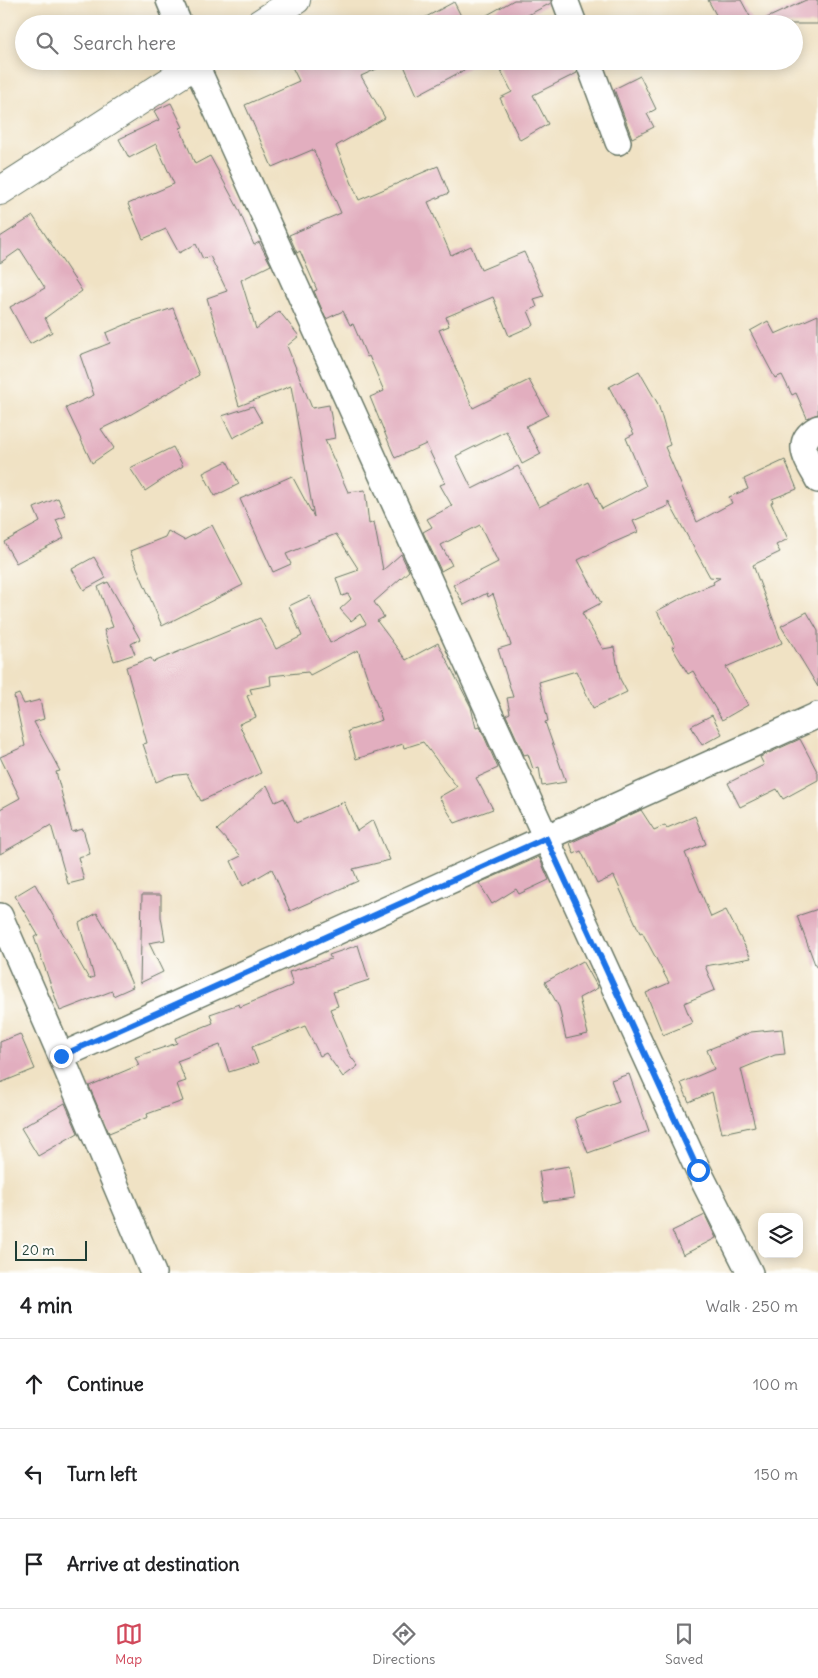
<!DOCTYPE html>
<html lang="en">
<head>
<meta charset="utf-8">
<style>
  :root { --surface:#fff; --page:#f2f2f2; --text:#202124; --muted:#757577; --line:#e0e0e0; --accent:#d1495b }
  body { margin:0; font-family:Delius,sans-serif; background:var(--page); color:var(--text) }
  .controls { position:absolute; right:15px; bottom:15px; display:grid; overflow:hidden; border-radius:10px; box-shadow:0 2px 12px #0003 }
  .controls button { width:45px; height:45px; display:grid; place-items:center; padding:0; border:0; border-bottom:1px solid var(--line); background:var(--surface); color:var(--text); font:25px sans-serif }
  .scale { position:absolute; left:15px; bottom:12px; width:72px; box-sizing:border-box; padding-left:5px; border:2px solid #1f3d34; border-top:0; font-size:14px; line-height:18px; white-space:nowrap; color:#1f3d34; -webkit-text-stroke:4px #fdfcf7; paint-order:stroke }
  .stop { position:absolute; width:15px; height:15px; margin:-11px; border:4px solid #1a73e8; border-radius:50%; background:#fff }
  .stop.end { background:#1a73e8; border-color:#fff; box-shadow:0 1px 5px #0008 }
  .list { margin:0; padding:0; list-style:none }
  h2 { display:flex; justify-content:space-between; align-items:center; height:65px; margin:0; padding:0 20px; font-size:21px }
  h2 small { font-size:16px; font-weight:400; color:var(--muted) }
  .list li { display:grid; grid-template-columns:32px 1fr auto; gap:15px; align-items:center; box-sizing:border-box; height:90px; padding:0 20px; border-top:1px solid var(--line) }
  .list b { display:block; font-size:19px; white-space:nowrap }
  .list em { font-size:16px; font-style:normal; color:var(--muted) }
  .icon { flex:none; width:28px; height:28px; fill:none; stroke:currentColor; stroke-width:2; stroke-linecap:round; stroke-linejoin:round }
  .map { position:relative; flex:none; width:818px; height:1273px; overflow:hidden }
  .search { position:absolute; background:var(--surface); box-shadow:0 2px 12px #0003; left:15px; right:15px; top:15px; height:55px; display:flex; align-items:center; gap:12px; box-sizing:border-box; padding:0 18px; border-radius:28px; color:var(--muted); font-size:19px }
  .sheet { height:335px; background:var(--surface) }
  nav { display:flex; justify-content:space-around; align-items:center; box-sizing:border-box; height:70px; border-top:1px solid var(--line); background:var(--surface); font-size:14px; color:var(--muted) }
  nav a { display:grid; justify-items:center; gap:2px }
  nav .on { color:var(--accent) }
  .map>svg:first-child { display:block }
  .building { fill:#e2aebf }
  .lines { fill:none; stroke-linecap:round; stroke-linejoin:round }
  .minor-casing { stroke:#687766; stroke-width:28 }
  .secondary-casing { stroke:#687766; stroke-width:30 }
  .minor { stroke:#fff; stroke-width:25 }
  .secondary { stroke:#fff; stroke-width:28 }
  .route { stroke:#1a73e8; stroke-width:6 }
</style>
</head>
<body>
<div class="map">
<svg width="818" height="1273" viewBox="0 0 818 1273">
  <rect width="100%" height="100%" fill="#fdfcf7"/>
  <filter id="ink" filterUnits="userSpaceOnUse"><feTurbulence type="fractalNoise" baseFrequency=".02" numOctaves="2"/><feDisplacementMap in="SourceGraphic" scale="10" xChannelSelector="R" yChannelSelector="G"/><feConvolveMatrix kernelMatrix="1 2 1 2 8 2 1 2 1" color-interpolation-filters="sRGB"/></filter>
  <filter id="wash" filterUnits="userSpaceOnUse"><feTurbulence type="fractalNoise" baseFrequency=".0096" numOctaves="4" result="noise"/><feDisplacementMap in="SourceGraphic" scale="20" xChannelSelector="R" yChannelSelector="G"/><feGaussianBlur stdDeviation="1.12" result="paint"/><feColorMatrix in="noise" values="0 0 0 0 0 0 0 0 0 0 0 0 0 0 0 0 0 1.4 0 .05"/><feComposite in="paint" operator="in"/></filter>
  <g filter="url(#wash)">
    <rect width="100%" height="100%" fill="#f0e2c4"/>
    <g id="blocks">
      <path class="building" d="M514,0h37v3l-40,21h-40z
        M708,0h33l13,24h-33z
        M806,0h12v24h-64z
        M454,2l11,22h-52z
        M289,61h105l-33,15 24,42 -49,28 23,54 79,-34 11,27 -21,9 23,53 20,-9 10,24 43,-18 20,44 -10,3 3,8 -9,4 6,14 -25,11 -16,-39 -47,20 3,9 -10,4 34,78 56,-28 19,35 -22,11 15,28 -19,10 -16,-33 -50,25 16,33 46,-23 21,41 50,-25 13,27 44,-23 -20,-48 8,-4 -25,-47 30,-16 19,33 12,41 -5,2 32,75 35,-19 -3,-6 19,-8 -4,-10 41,-19 12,29 -25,10 1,3 -2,1 17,36 -12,6 4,7 -27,13 29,78 -56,24 22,38 -26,15 -29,-49 -5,3 -16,-27 3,-1 -18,-35 32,-17 25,-10 -1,-2 7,-4 -10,-1 -42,-76v5l-35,15 5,11 -30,13 -30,15 23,43 -19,10 21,36 11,-2 6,32 7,13 -34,16 -17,-37 -37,11 9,39 -3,1 21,60 -24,4 -3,-19 -6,2 -5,-15 -4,1 -18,-40 4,-2 -3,-15 6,-1 -15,-48 13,-4 -18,-51 -5,3 -1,-4 -23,12 -11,-20 45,-23 -18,-37 -39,20 11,20 -11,6 -18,-39 9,-5 -5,-8 25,-13 -12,-21 5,-2 -19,-39 -31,14 -25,-61 14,-6 -15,-35 -2,1 -14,-33 -3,1 -7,-14 -17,8 -12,-28 3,-1 -17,-39 -3,2 -8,-18 52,-22 -27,-62 -2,-1 -40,17 -27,-62 54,-24z
        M402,61h79l-64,34z
        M510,61h64l3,12 -44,22 15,29 -28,16 -20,-42 12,-6 -13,-25z
        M640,76l16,33 -9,5 7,13 -22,11 -18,-49z
        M171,103l12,24 -3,1 15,36 15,-8 28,52 16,37 5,-3 12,23 -30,15 15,49 23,-18 20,25 -12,10 25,62 17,-3 6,33 -10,2 23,52 17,-2 4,34 5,-2 9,48 18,-16 8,17 -35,31 10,15 -7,4 29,39 32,-17 33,64 5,21 4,-1 18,41 -22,10 17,31 -38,14 -16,-26 18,-10 -34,-45 -19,6 -1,-4 -47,15 -8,-28 34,-11 -24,-70 -48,25 -2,-3 -38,4 1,9 -21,4 2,5 -5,2 9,21 -17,7 22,49 -60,28 -14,-27 -17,2 -14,6 -13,-38 4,-1 -21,-76 25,-9 2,4 3,-1 104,-43 16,31 26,-13 -13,-30 21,-10 20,47 36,-19 -6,-10 -9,7 -11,-12 11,-10 -3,-5 -6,2 -6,-18 23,-8 -23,-36 -50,20 5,10 -18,8 -33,-73 52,-23 22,41 -23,-131 -52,20 -32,-108 20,-7 -17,-35 -7,3 -7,-15 -17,9 -13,-24 -23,10 -15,-35 46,-20 -18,-40 -27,14 -10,-19 40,-19 -5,-9z
        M33,216l49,75 -37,27 7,14 -22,12 -20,-37 35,-19 -25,-39 -20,14v-26z
        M173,308l26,67 -71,41 -27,13 13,19 -22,15 -26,-55 28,-13 -14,-40 30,-12 -4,-10 28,-12z
        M818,315v99l-11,4 -11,-25 -4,2 -10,-20 -7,3 -25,-47 18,-10 7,13z
        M253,406l9,16 -29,16 -11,-22z
        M173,447l10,19 -38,25 -15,-23z
        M227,461l12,23 -24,12 -12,-23z
        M58,498l8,18 -10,4 8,18 -48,25 -12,-21 36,-20 -6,-14z
        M212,525l31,60 -81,41 -32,-75 35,-14 3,-6 16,9z
        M94,557l12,21 -22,12 -12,-21z
        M108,582l32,57 -9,5 4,10 -21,7 -10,-31 9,-3 -15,-40z
        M807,612l11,19v56l-37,-61z
        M19,694l5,10 16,-4 4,19 -10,3 26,49 -4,1 16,60 11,-3 7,25 -12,3 6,23 -16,4 -17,-59 -51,29v-45l20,-11 -20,-41 25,-11 -11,-50z
        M712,715l10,19 -20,11 -11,-19z
        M800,739l18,34v7l-35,19 -6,-10 -37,18 -12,-24 36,-18 -4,-8z
        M267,785l8,17 9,-4 12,25 48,-21 13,29 16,-11 17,40 -37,9 5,12 -68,30 -18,-42 -29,17 -12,-25 10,-5 -24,-26z
        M641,810l13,20 11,-5 2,3 28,-12 11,28 -21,9 26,64 15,-7 25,48 -46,8 10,24 -31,13 8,20 -29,12 -17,-42 23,-10 -27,-51 -2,1 -26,-57 -17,8 -16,-33 -7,3 -4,-11z
        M539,857l10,23 -30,14 -3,-5 -24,15 -13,-21z
        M35,884l54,95 5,-2 -15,-54 18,-10 17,29 19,45 -20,9 -1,-5 -52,20 -26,-74 4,-2 -23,-39z
        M142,895h19v22l4,23 -16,3 14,29 -23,11z
        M818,909v58h-2l-19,-51z
        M358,945l11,35 -36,12 5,14 -8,3 19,45 9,12 -15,11 -17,-24 -6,3 -15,-30 -53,21 6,16 -29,9 -9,-27 -43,16 9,20 -9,3 6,17 -36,13 1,3 -39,16 -20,-47 50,-21 -4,-8 42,-14 -2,-5 38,-15 -3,-9 29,-10 1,3 53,-22 -4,-13 42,-13 -2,-4z
        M583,961l15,27 -19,10 9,36 -22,5 -7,-32 -14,-25z
        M782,1029l3,25 -10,1 -34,14 14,57 -33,7 -10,-41 -23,10 -8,-19 33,-14 -7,-19 44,-18z
        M20,1034l15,35 -35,14v-41z
        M629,1074l20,57 -61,22 -13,-35 44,-16 -8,-22z
        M65,1103l13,30 -40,23 -17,-28z
        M569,1166l5,32 -30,4 -5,-31z
        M705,1215l11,23 -33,17 -11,-24z"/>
    </g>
  </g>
  <g filter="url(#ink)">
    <use href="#blocks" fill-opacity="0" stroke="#687766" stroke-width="1"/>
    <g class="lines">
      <defs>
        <path id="minor" d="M169,0l10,24
          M565,0l9,24
          M194,61l352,777 152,332 52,103
          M588,61l30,81
          M818,428c-26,14 -10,33 0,52
          M0,916l61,140 757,-341
          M61,1056l92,217"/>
        <path id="secondary" d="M259,24l37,-24
          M0,191l201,-130"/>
      </defs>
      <use href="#minor" class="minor-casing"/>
      <use href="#secondary" class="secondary-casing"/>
      <use href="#minor" class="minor"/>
      <use href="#secondary" class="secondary"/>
    </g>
  </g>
  <g class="lines" filter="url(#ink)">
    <path class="route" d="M61,1056l485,-218 152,332"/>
  </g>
</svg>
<div class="controls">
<button><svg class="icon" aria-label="layers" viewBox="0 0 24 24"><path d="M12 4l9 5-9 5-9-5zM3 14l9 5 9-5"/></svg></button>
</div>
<div class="scale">20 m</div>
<div class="stop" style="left:698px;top:1170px"></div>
<div class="stop end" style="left:61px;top:1056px"></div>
<div class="search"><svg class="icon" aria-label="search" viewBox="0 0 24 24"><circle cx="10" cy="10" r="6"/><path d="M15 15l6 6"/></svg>Search here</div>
</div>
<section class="sheet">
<h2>4 min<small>Walk · 250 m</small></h2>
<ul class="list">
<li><svg class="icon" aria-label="ahead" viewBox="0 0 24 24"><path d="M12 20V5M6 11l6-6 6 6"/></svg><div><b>Continue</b></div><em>100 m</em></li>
<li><svg class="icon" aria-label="left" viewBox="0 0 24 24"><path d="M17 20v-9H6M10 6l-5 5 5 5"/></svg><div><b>Turn left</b></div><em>150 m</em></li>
<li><svg class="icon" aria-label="arrive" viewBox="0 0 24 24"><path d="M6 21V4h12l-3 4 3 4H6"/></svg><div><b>Arrive at destination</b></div></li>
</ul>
</section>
<nav>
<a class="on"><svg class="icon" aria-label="map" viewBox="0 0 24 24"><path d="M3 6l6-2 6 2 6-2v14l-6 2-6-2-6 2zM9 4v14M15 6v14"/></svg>Map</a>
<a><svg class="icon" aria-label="directions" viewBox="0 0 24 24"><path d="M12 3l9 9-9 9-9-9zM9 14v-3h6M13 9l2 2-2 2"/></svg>Directions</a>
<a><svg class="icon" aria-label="saved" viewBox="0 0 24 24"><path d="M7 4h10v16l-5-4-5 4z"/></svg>Saved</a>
</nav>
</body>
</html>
